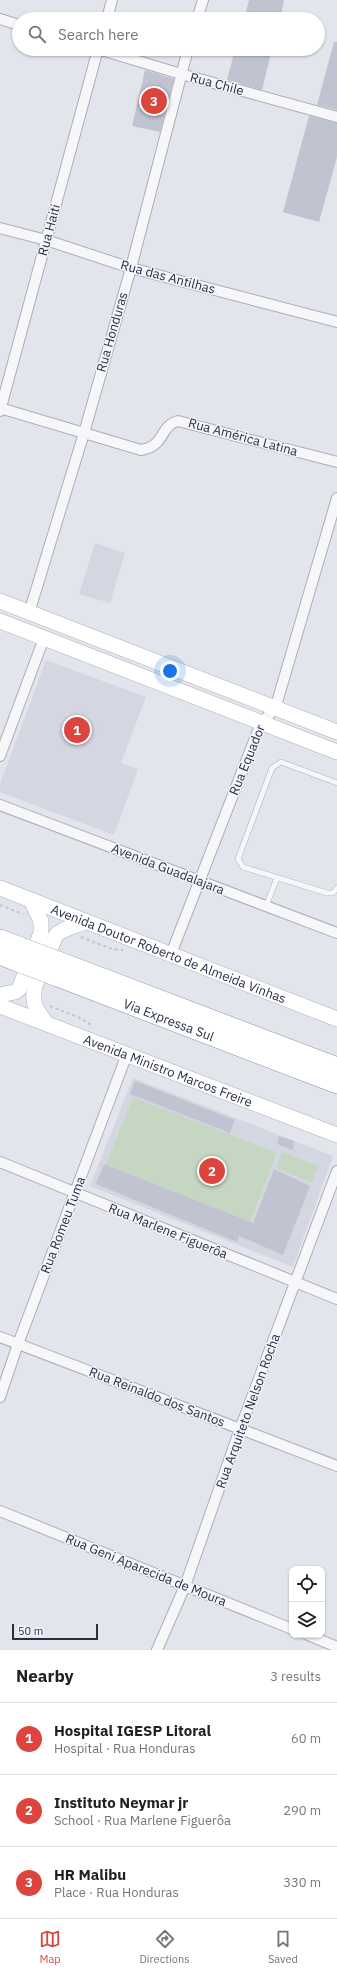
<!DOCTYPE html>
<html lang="en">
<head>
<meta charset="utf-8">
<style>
  :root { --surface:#fff; --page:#f2f2f2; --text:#202124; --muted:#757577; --line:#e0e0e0; --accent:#dc453e }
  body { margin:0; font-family:"IBM Plex Sans",sans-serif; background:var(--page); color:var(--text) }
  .controls { position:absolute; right:12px; bottom:12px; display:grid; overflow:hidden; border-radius:8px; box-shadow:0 1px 3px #0004 }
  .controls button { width:36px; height:36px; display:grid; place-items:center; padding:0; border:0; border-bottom:1px solid var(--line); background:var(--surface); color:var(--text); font:20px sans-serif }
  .scale { position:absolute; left:12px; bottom:10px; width:86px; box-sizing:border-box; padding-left:4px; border:2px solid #292e47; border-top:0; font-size:11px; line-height:14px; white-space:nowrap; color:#292e47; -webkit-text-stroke:3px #f3f5f9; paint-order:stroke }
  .you { position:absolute; left:170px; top:671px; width:14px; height:14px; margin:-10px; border:3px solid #fff; border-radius:50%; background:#1a73e8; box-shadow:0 0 0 6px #1a73e833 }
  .badge { display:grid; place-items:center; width:26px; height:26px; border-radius:50%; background:var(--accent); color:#fff; font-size:13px; font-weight:700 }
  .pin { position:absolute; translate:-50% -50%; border:2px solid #fff; box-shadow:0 1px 4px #0006 }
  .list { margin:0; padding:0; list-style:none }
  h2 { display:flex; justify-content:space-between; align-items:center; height:52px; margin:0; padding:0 16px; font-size:17px }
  h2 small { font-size:13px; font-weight:400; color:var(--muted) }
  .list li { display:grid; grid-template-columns:26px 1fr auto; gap:12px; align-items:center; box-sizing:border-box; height:72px; padding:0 16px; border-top:1px solid var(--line) }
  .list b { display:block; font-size:15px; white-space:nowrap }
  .list p { margin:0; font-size:13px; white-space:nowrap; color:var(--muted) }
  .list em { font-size:13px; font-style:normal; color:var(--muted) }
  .icon { flex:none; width:22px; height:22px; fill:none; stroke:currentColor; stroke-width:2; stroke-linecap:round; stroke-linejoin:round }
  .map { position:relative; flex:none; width:337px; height:1650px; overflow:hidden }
  .search { position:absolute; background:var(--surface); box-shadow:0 1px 3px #0004; left:12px; right:12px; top:12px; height:44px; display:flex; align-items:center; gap:10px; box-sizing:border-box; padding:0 14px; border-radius:22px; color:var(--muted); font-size:15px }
  .sheet { height:268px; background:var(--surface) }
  nav { display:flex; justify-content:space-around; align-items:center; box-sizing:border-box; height:56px; border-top:1px solid var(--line); background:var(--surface); font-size:11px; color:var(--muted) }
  nav a { display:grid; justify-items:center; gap:2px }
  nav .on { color:var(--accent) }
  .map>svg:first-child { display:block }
  .built { fill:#d4d7e2 }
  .green { fill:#c5d7c3 }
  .building { fill:#c0c3d0 }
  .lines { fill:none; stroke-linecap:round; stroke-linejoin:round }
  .lane-casing { stroke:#abaeba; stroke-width:6 }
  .street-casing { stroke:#abaeba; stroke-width:12 }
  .secondary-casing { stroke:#abaeba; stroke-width:16 }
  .highway-casing { stroke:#898ea5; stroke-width:20 }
  .path { stroke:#c1c3cb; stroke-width:2; stroke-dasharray:3 3; stroke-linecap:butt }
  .lane { stroke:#f7f7fa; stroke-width:5 }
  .street { stroke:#f7f7fa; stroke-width:10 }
  .secondary { stroke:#fff; stroke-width:15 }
  .highway { stroke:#fff; stroke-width:19 }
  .highway-bridge-casing { stroke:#898ea5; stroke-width:20; stroke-linecap:butt }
  .highway-bridge { stroke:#fff; stroke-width:19 }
  .labels { text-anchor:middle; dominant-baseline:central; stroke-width:3; stroke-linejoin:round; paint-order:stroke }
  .street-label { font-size:13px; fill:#292e47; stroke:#f3f5f9 }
</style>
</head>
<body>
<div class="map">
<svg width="337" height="1650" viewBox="0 0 337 1650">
  <rect width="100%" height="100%" fill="#e3e5ec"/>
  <path class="built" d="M95,543l30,10 -15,50 -31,-9z
    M46,660l100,37 -25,66 17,6 -24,66 -114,-43v-8z
    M133,1078l200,78 -40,111 -203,-81z"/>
  <path class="green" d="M133,1097l144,56 -30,78 -145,-57z
    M282,1152l36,14 -6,17 -36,-15z"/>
  <path class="building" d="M249,0h35l-4,19h-36z
    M334,42h3v68l-20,-5z
    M235,49h37l-10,41 -35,-10z
    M145,70l29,9 -14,53 -28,-6z
    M309,116l28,7v34l-18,65 -36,-10z
    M135,1081l100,39 -5,13 -100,-39z
    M279,1136l15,5 -1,9 -16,-6z
    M104,1164l149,59 21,-54 36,17 -27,69 -44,-19 -2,6 -141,-58z"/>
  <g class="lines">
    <defs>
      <path id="lane" d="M337,783l-56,-21 -9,6 -34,91 5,8 84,26h6l4,-5
        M266,906l11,-28"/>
      <path id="street" d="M0,19l19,6
        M107,19l5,-19
        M197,19l6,-19
        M98,49l83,25 156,43
        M0,228l46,12 85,28 206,54
        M0,408l141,42c25,-4 18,-24 37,-29l159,41
        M0,411l98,-362
        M29,613l55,-180 47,-165 57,-219
        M0,756l44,-118
        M0,805l337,128
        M171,954l90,-231 14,-14 62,-211
        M0,1162l337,137
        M0,1337l337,129
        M0,1397l18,-53 109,-290
        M0,1511l292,118
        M308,1635l29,12
        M157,1650l28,-64 55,-157 97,-258"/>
      <g id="secondary">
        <path d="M0,601l337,131"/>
        <path d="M0,621l337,131"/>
        <path id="s1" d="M0,888l337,131"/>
        <path d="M0,995l15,-3 4,-3 22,-56v-12l-11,-22"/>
        <path id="s2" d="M0,1006l337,129"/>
        <path d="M46,1023c-10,-13 -15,-21 -11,-37l21,-51c9,-8 20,-8 30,-14"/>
      </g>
      <g id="highway">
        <path d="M0,939l21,8"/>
        <path d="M0,955l15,6"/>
        <path d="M61,962l276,105"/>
        <path id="s3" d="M55,976l282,108"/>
      </g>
    </defs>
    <use href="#lane" class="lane-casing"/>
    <use href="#street" class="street-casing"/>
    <use href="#secondary" class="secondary-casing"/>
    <use href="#highway" class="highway-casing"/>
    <path class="path" d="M0,905l23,9
      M81,937l31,12 11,1
      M50,1006l30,12 13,8"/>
    <use href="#lane" class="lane"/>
    <use href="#street" class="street"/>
    <use href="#secondary" class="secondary"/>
    <use href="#highway" class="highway"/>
    <defs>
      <path id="highway-bridge" d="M21,947l40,15
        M15,961l40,15"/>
    </defs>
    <use href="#highway-bridge" class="highway-bridge-casing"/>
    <use href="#highway-bridge" class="highway-bridge"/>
  </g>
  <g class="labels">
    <g class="street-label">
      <text transform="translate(217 84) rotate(15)">Rua Chile</text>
      <text transform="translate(49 230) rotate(-75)">Rua Haiti</text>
      <text transform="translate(168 277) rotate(15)">Rua das Antilhas</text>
      <text transform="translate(112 332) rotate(-74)">Rua Honduras</text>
      <text transform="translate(243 437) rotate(15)">Rua América Latina</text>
      <text transform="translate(247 760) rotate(-68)">Rua Equador</text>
      <text transform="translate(168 869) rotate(21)">Avenida Guadalajara</text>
      <text stroke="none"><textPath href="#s1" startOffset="181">Avenida Doutor Roberto de Almeida Vinhas</textPath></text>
      <text stroke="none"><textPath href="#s3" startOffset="122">Via Expressa Sul</textPath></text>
      <text stroke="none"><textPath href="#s2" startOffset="180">Avenida Ministro Marcos Freire</textPath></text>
      <text transform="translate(63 1225) rotate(-69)">Rua Romeu Tuma</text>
      <text transform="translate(168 1231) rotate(22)">Rua Marlene Figuerôa</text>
      <text transform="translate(157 1397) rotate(21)">Rua Reinaldo dos Santos</text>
      <text transform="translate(248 1411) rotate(-70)">Rua Arquiteto Nelson Rocha</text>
      <text transform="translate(146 1570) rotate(22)">Rua Geni Aparecida de Moura</text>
    </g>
  </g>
</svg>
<div class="controls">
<button><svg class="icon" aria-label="locate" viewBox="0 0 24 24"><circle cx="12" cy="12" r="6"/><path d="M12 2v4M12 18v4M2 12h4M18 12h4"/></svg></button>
<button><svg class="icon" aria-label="layers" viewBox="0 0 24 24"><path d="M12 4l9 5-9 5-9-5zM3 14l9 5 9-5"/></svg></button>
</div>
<div class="scale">50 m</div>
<div class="you"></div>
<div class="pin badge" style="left:77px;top:730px">1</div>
<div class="pin badge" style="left:212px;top:1171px">2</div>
<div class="pin badge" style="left:154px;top:101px">3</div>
<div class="search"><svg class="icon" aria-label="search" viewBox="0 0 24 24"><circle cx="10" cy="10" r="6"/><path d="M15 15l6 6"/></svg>Search here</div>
</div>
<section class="sheet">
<h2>Nearby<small>3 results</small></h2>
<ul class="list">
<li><span class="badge">1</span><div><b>Hospital IGESP Litoral</b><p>Hospital · Rua Honduras</p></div><em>60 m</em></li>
<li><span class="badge">2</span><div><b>Instituto Neymar jr</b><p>School · Rua Marlene Figuerôa</p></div><em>290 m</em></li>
<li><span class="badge">3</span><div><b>HR Malibu</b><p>Place · Rua Honduras</p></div><em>330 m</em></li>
</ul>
</section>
<nav>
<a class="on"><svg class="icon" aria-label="map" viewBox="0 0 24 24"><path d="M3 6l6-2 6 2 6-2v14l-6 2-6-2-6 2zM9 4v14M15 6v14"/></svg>Map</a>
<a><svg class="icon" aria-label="directions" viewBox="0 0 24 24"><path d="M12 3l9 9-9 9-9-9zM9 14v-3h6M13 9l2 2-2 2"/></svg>Directions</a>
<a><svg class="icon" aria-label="saved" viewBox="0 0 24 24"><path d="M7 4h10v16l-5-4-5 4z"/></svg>Saved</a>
</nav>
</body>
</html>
